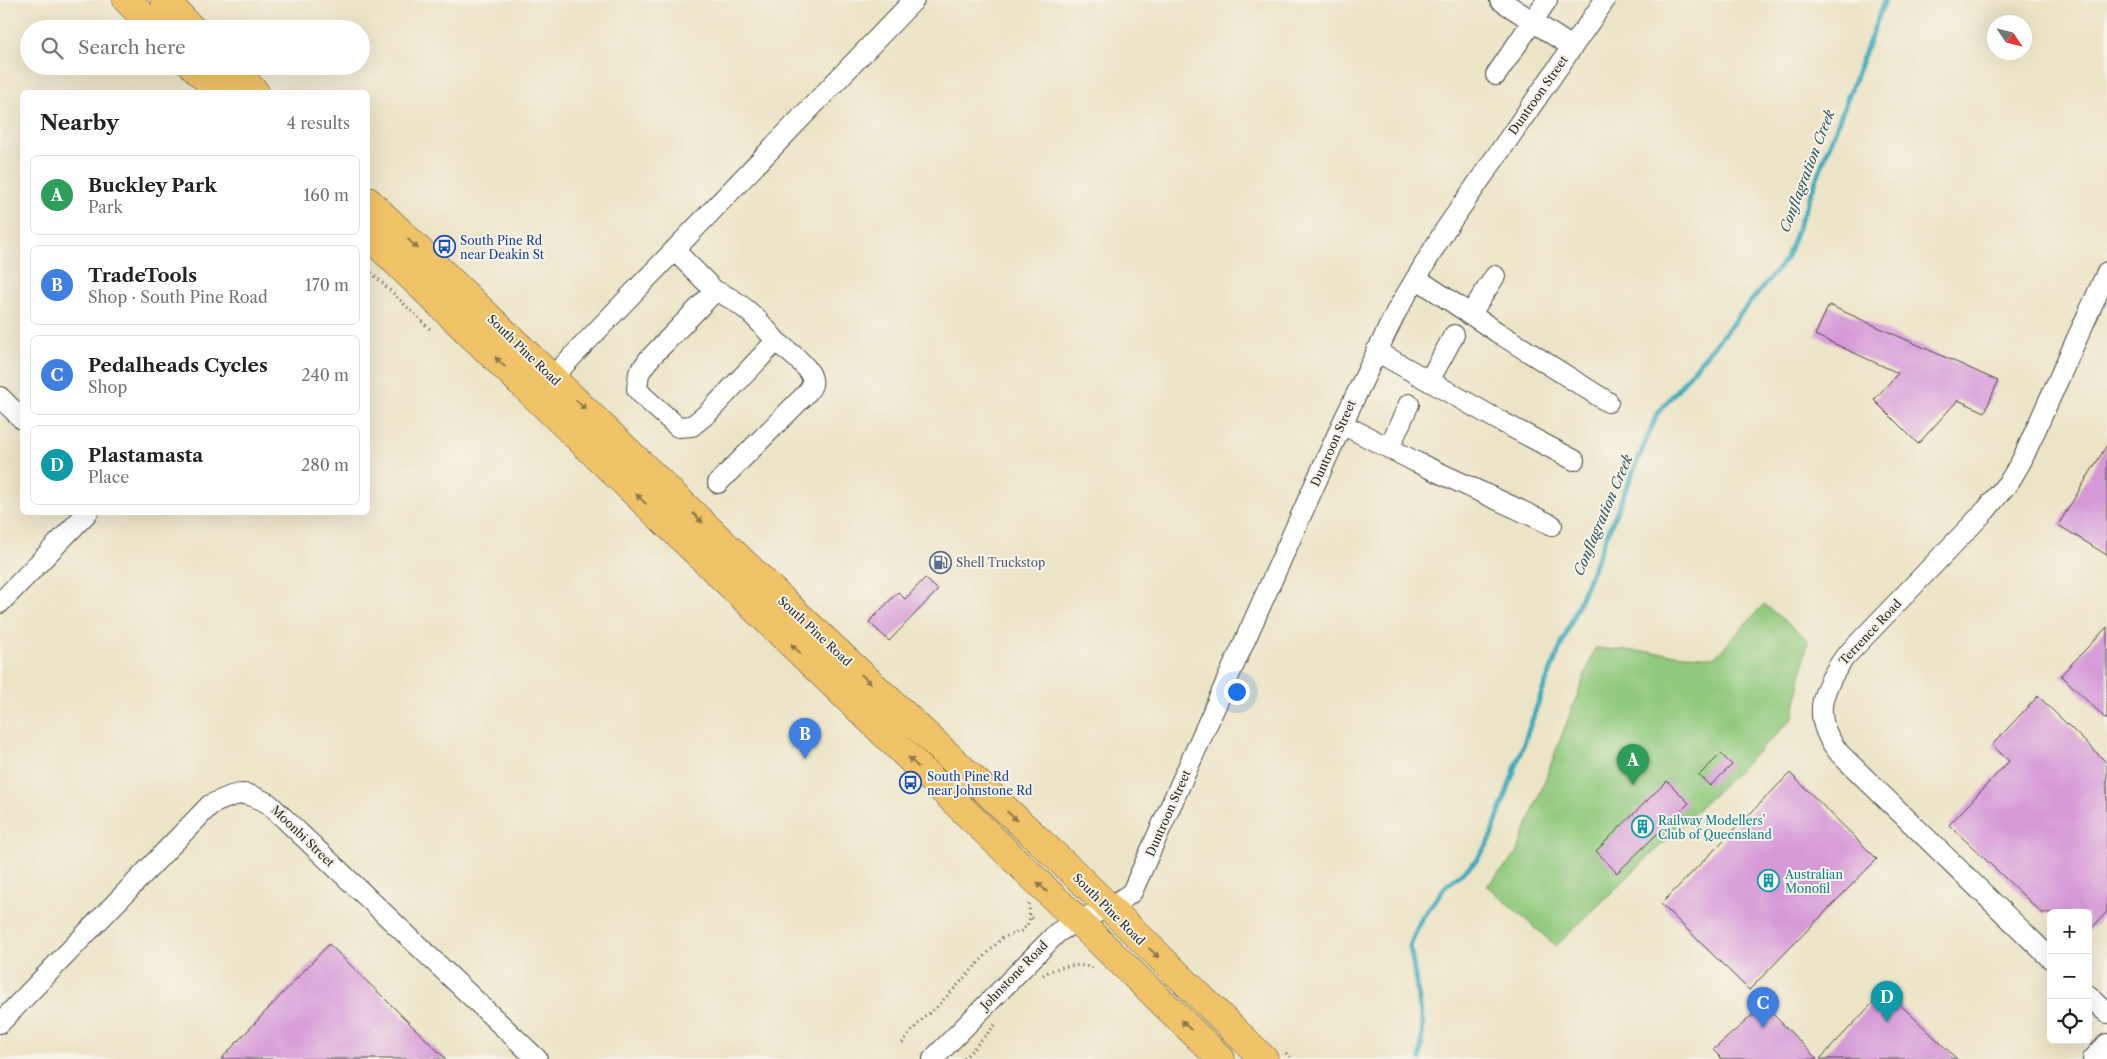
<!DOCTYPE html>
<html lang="en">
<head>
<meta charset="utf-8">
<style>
  :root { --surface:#fff; --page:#f2f2f2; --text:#222; --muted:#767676; --line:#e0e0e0; --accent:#111827 }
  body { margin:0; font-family:"Libre Caslon Text",serif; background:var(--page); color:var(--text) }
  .controls { position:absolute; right:15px; bottom:15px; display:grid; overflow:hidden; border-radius:8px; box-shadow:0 5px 20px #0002 }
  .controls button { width:45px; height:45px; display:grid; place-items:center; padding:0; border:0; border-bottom:1px solid var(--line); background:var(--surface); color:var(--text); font:25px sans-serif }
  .compass { position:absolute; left:1987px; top:15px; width:45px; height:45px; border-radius:50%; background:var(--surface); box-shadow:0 5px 20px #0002; rotate:125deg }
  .you { position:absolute; left:1236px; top:691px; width:18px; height:18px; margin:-12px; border:4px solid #fff; border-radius:50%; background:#1a73e8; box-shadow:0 0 0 8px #1a73e833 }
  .badge { display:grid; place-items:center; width:32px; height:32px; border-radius:50%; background:var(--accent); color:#fff; font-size:16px; font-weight:700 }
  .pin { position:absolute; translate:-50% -41px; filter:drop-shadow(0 1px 2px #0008) }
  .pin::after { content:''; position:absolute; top:26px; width:18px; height:15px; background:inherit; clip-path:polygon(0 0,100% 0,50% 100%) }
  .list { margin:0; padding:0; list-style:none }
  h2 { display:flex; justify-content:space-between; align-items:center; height:65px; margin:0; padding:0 20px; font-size:21px }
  h2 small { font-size:16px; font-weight:400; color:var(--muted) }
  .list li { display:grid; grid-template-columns:32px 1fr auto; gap:15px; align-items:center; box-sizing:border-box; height:80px; margin:0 10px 10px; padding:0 10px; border:1px solid var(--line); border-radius:8px }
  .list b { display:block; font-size:19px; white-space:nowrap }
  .list p { margin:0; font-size:16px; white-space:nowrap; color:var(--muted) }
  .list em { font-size:16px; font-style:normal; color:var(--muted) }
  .icon { flex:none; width:28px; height:28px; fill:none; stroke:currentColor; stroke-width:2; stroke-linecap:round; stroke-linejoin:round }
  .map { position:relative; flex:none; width:2107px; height:1059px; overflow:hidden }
  .search { position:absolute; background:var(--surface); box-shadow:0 5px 20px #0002; left:20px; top:20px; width:350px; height:55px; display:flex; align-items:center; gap:12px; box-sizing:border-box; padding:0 18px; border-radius:28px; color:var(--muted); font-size:19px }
  .panel { position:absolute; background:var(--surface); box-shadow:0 5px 20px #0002; left:20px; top:90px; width:350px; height:425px; border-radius:8px }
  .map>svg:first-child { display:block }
  .green { fill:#90c97d; stroke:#5e7a54 }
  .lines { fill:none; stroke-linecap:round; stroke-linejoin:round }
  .stream { stroke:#3dabbc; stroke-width:5 }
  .building { fill:#d699d8 }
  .minor-casing { stroke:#484742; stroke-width:22 }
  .highway-casing { stroke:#484742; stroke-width:29 }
  .path { stroke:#484742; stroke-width:3; stroke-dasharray:1 4; stroke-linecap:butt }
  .minor { stroke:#fff; stroke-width:20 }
  .highway { stroke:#f1c369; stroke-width:28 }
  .oneway { fill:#8e774a }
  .labels { text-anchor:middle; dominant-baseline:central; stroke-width:4; stroke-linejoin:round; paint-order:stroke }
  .street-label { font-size:12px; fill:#2b2b2b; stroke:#f7f3e8 }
  .transit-label { font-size:12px; fill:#164399; stroke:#f7f3e8; text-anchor:start }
  .service-label { font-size:12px; fill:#4e5e75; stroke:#f7f3e8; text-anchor:start }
  .culture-label { font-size:12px; fill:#0d838f; stroke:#f7f3e8; text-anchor:start }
  .water-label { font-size:14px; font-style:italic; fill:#31585e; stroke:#f7f3e8 }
</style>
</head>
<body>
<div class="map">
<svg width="2107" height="1059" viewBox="0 0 2107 1059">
  <rect width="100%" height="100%" fill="#f7f3e8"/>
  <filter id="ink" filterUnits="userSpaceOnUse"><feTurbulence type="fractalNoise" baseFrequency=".02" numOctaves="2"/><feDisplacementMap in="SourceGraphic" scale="10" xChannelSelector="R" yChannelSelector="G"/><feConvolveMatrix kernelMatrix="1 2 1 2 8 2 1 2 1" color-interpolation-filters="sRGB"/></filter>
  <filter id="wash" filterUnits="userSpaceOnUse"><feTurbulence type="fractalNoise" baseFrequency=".0096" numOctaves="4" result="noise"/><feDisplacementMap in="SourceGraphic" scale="20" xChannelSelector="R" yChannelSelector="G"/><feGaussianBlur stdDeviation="1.12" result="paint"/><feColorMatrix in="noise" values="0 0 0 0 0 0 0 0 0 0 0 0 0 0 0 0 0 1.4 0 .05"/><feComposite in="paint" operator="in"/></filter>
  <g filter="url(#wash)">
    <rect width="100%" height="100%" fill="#ece4c6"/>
    <path class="green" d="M1764,604l44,36 -15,78 -237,228 -69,-60 30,-33 78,-205 120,9z"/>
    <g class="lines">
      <path class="stream" d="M1420,1059l3,-34 -13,-79 11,-27 24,-32 30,-25 14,-20 53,-150 115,-278 129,-155 99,-259"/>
    </g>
    <g id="blocks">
      <path class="building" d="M1829,305l169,76 -13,31 -27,-12 -40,44 -44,-44 24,-27 -83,-38z
        M2107,445v110l-49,-30z
        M925,578l13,12 -49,51 -20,-19 29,-30 7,7z
        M2107,627v93l-46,-45z
        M2038,696l69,67v149l-19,20v-19h-46l-93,-88 60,-64 -17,-16z
        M1721,754l11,11 -22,21 -11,-11z
        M1790,773l87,86 -128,131 -88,-86z
        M1667,781l22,22 -72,70 -21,-22z
        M329,944l117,115h-225z
        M1885,990l72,69h-137z
        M1764,1005l53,54h-95l-9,-9z"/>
    </g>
  </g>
  <g filter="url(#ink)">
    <use href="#blocks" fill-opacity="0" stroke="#484742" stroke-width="1"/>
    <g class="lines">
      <defs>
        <path id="minor" d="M1500,0l72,47
          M1496,75l51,-75
          M674,250l41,41 -66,68 -10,14 -2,16 7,8 34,30 14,-1 16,-13 68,-72c9,8 34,25 36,38 2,7 -4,12 -8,17l-86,87
          M1416,278l81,54 111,70
          M715,291c25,9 44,29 61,50
          M1470,315l25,-39
          M1376,351l124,70 74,39
          M1429,381l25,-46
          M543,387l371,-387
          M0,397l22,22
          M1342,424l74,38 136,63
          M1389,448l20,-44
          M0,603l88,-91
          M2051,959l-211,-205c-29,-35 -20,-62 4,-96l142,-148 25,-31 11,-19 85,-188
          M2088,995l19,18
          M0,1023l210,-218c28,-12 31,-17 59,-1l268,255
          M933,1059l124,-126c23,-16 56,-24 75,-41l210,-468 54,-112 49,-82 160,-230
          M2093,1059l14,-15"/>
        <path id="highway" d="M127,0l29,29
          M165,0l27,29
          M193,66l26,26
          M229,66l26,26
          M368,201l428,412 282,264 186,182
          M368,235l853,824"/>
      </defs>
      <use href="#minor" class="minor-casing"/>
      <use href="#highway" class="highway-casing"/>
      <path class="path" d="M368,269l62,60
        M1029,904l1,13 4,2
        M1043,975c14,-9 35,-12 51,-7
        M902,1043l23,-27 9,-6 68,-72 19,-7 6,-5 3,-9
        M1286,1053l6,6
        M964,1059l31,-34"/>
      <use href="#minor" class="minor"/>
      <use href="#highway" class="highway"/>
    </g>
    <defs><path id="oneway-solid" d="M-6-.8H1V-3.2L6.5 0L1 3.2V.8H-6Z" transform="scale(1.25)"/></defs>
    <g class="oneway">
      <use href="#oneway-solid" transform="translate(413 244) rotate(43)"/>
      <use href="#oneway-solid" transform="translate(500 362) rotate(-136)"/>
      <use href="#oneway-solid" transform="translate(581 405) rotate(44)"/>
      <use href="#oneway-solid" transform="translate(641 499) rotate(-136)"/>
      <use href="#oneway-solid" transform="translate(698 518) rotate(44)"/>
      <use href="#oneway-solid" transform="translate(796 649) rotate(-136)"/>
      <use href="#oneway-solid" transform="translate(866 679) rotate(43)"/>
      <use href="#oneway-solid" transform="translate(913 762) rotate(-136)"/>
      <use href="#oneway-solid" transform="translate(1012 816) rotate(43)"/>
      <use href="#oneway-solid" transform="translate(1042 887) rotate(-136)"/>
      <use href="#oneway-solid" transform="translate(1154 953) rotate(44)"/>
      <use href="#oneway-solid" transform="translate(1186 1025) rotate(-136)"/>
    </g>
  </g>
  <defs>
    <symbol id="bus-ring" viewBox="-11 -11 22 22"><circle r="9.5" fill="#f7f3e8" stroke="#1a4fb4" stroke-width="1.5"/><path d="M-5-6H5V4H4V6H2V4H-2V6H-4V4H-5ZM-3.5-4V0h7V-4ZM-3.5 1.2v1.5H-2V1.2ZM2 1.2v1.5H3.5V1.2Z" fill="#1a4fb4"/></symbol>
    <symbol id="fuel-ring" viewBox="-11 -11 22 22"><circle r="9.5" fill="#f7f3e8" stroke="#5c6f8a" stroke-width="1.5"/><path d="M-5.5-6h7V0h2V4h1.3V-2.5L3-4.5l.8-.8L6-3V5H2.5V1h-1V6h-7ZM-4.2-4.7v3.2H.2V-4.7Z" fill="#5c6f8a"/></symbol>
    <symbol id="building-ring" viewBox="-11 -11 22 22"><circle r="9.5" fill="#f7f3e8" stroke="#0f9aa8" stroke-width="1.5"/><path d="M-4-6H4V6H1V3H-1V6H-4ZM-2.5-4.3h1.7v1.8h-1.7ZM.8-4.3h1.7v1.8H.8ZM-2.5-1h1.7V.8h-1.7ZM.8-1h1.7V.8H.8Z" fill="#0f9aa8"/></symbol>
  </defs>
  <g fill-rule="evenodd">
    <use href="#bus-ring" x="432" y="234" width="25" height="25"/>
    <use href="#fuel-ring" x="928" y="550" width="25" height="25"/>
    <use href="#bus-ring" x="898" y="770" width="25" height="25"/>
    <use href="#building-ring" x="1630" y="814" width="25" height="25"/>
    <use href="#building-ring" x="1756" y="868" width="25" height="25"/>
  </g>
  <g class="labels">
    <g class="street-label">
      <text transform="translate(1538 95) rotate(-55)">Duntroon Street</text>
      <text transform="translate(524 350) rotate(44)">South Pine Road</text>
      <text transform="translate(1333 443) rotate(-66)">Duntroon Street</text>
      <text transform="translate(815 631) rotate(43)">South Pine Road</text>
      <text transform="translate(1870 632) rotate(-47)">Terrence Road</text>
      <text transform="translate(1168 813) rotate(-66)">Duntroon Street</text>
      <text transform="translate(303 836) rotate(44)">Moonbi Street</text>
      <text transform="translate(1109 909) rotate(45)">South Pine Road</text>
      <text transform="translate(1014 975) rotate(-46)">Johnstone Road</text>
    </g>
    <g class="transit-label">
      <text x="460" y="240">South Pine Rd<tspan x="460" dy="14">near Deakin St</tspan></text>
      <text x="927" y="776">South Pine Rd<tspan x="927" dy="14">near Johnstone Rd</tspan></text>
    </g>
    <g class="service-label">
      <text x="956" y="562">Shell Truckstop</text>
    </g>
    <g class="culture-label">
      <text x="1658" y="820">Railway Modellers'<tspan x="1658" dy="14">Club of Queensland</tspan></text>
      <text x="1785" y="874">Australian<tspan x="1785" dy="14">Monofil</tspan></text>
    </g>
    <g class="water-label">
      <text transform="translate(1807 171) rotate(-69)">Conflagration Creek</text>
      <text transform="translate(1603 515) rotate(-67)">Conflagration Creek</text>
    </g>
  </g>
</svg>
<div class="controls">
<button>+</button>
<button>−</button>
<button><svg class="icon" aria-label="locate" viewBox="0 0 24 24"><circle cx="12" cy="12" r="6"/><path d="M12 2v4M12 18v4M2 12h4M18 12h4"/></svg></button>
</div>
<svg class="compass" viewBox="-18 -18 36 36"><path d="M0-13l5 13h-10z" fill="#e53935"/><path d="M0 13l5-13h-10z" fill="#767676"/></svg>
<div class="you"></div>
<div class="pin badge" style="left:1633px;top:785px;background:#2e9e5b">A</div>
<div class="pin badge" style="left:805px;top:759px;background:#3f7fe0">B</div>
<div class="pin badge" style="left:1763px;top:1028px;background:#3f7fe0">C</div>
<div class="pin badge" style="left:1887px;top:1022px;background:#0f9aa8">D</div>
<div class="search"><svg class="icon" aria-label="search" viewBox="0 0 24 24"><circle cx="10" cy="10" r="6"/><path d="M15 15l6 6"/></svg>Search here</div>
<section class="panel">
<h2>Nearby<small>4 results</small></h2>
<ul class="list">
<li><span class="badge" style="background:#2e9e5b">A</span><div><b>Buckley Park</b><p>Park</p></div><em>160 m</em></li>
<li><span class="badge" style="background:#3f7fe0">B</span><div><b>TradeTools</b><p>Shop · South Pine Road</p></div><em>170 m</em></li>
<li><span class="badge" style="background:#3f7fe0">C</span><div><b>Pedalheads Cycles</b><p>Shop</p></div><em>240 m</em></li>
<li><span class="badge" style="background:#0f9aa8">D</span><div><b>Plastamasta</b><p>Place</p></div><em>280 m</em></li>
</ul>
</section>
</div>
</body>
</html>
